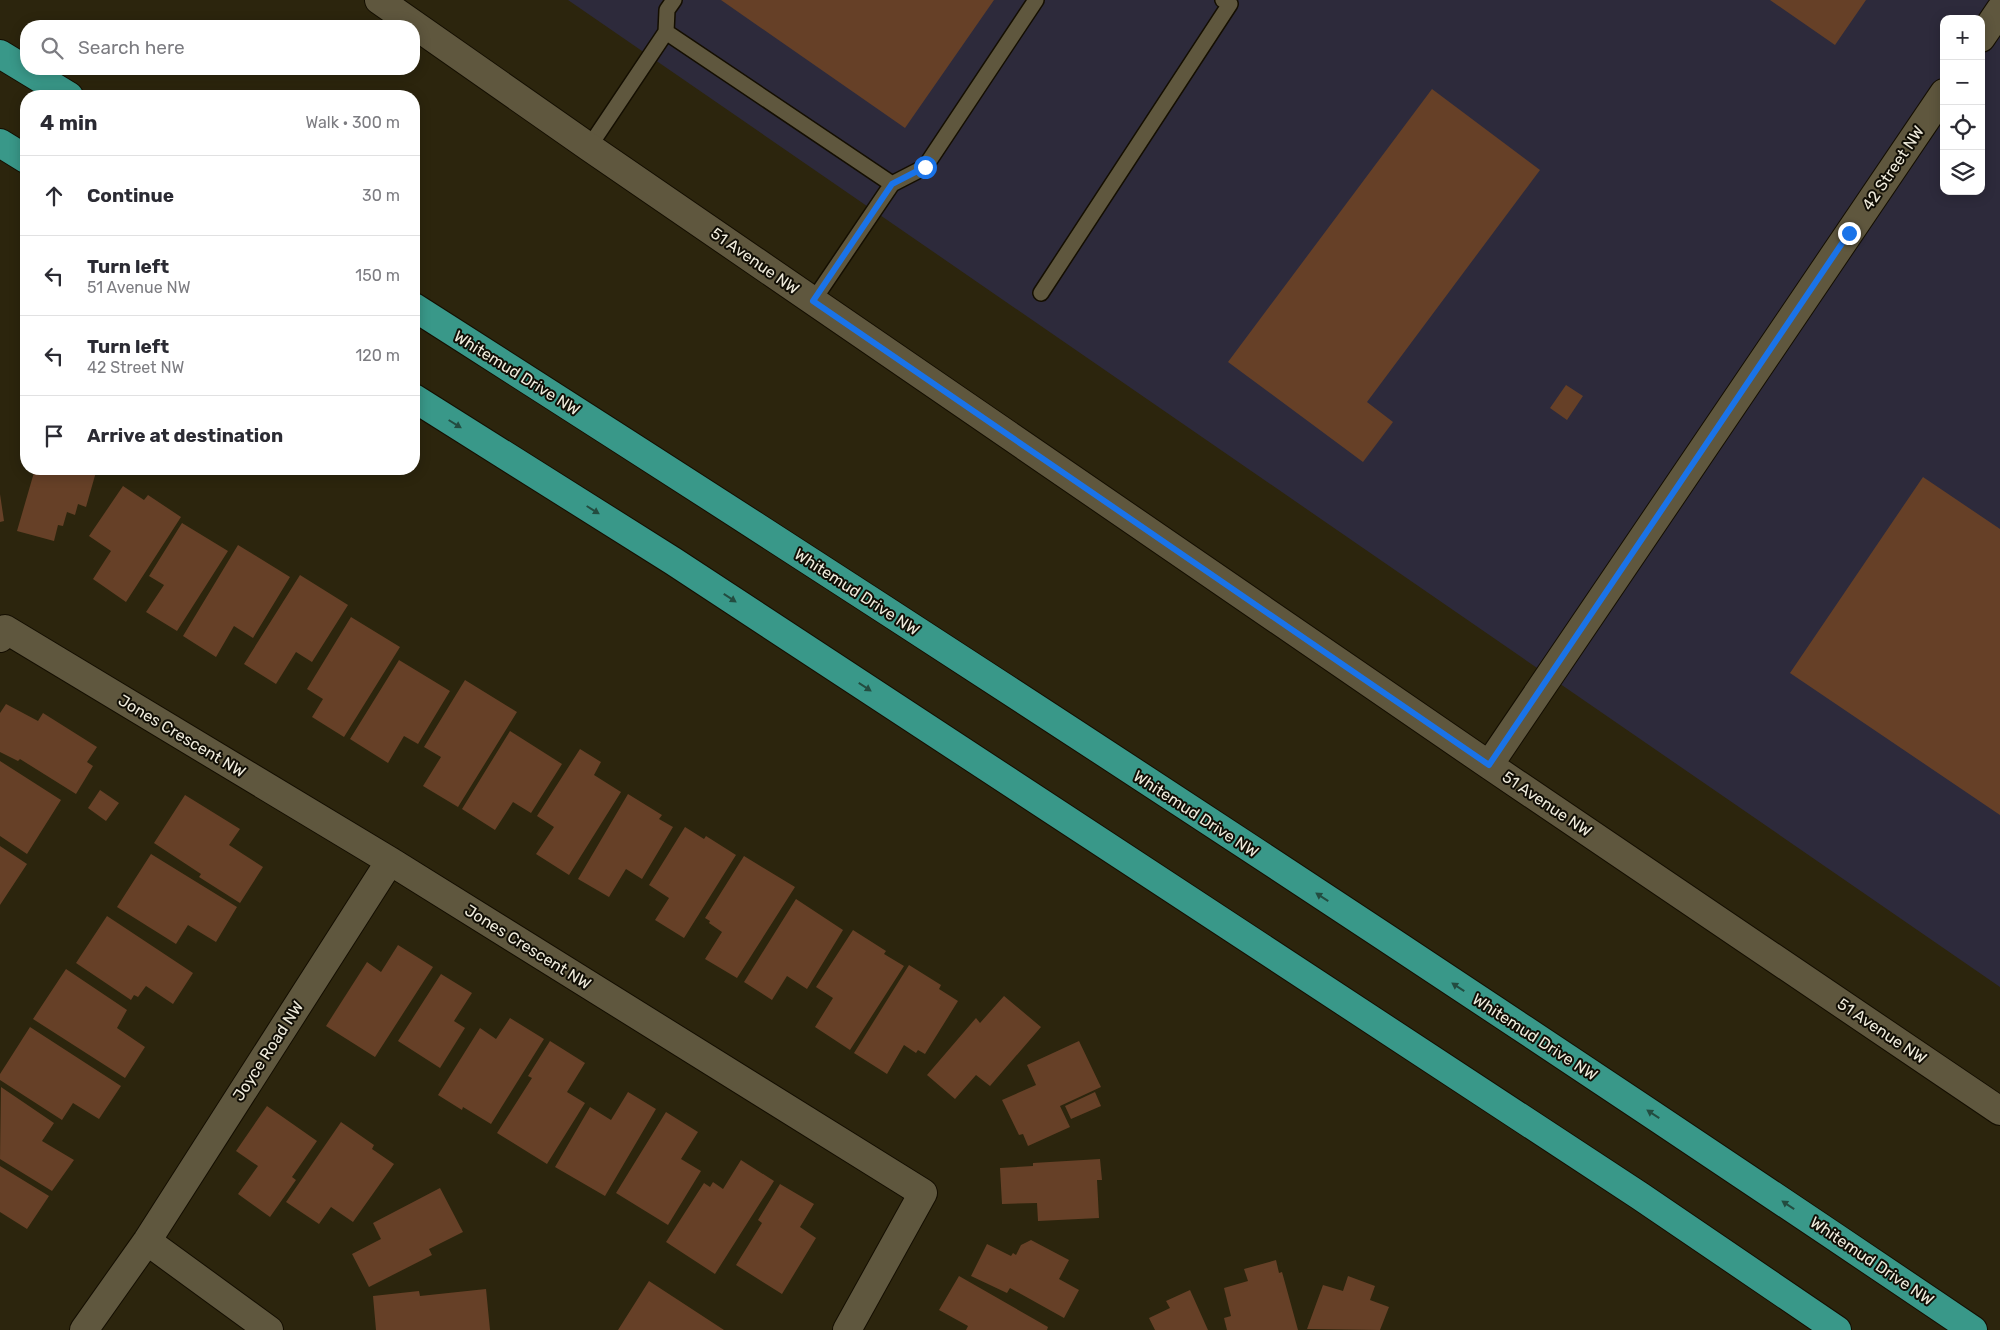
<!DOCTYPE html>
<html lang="en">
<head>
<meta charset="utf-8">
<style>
  :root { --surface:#fff; --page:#f7f7f7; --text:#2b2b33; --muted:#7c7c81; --line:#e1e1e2 }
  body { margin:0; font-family:Rubik,sans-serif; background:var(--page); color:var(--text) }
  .controls { position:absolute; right:15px; top:15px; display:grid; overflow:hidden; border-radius:10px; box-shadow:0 2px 12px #0003 }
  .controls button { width:45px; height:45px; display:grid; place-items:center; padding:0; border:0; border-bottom:1px solid var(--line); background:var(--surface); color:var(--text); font:25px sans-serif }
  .stop { position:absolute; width:15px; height:15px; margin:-11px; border:4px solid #1a73e8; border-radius:50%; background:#fff }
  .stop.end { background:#1a73e8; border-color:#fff; box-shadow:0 1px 5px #0008 }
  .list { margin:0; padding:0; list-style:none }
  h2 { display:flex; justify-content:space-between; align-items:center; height:65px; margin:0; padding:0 20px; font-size:21px }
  h2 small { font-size:16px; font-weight:400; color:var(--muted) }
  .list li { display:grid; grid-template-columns:32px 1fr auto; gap:15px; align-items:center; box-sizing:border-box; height:80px; padding:0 20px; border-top:1px solid var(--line) }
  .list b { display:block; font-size:19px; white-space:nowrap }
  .list p { margin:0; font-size:16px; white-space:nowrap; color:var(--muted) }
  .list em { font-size:16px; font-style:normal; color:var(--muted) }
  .icon { flex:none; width:28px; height:28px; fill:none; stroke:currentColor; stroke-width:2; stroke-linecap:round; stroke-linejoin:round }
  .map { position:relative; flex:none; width:2000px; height:1330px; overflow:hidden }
  .search { position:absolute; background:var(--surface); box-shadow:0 2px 12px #0003; left:20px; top:20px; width:400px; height:55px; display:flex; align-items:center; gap:12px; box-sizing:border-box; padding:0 18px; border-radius:20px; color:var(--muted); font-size:19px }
  .panel { position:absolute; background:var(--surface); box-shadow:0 2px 12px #0003; left:20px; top:90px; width:400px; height:385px; border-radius:20px }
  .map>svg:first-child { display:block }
  .industrial { fill:#2d2a3b; fill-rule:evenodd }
  .building { fill:#664027 }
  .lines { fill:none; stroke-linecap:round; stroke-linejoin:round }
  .lane-casing { stroke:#140e00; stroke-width:18 }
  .street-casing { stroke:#140e00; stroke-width:30 }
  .highway-casing { stroke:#140e00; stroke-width:30 }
  .lane { stroke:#5f573e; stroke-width:15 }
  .street { stroke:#5f573e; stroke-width:28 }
  .highway { stroke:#399889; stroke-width:28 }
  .oneway { fill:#234c40 }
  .route { stroke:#1a73e8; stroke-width:6 }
  .labels { text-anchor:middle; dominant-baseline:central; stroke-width:4; stroke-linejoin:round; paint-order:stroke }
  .street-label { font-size:16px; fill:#efebdc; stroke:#110e05 }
</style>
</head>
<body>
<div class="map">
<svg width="2000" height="1330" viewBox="0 0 2000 1330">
  <rect width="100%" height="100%" fill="#2c250d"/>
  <path class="industrial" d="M568,0h1432v987zM1944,19h37v172h-37z"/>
  <path class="building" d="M721,0h273l-89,128z
    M1770,0h96l-31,45z
    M1432,89l108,81 -173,232 26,20 -30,40 -135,-100z
    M1566,385l17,11 -16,24 -17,-12z
    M35,469h56v2l5,1 -10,35 -8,-3 -3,11 -8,-3 -4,14 -5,-1 -4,16 -37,-10z
    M1923,477l77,52v286l-210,-142z
    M123,486l21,14 4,-5 33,22 -55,85 -33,-23 18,-28 -22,-15z
    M0,494l4,27 -4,1z
    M182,523l46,28 -51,80 -31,-19 18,-27 -15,-9z
    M238,545l52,32 -37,61 -19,-12 -18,31 -33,-21z
    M300,575l48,30 -36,57 -16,-10 -20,32 -32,-20z
    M351,617l49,30 -56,90 -32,-20 11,-18 -16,-10z
    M399,660l51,31 -32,53 -14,-8 -16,27 -38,-24z
    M465,680l52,32 -59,95 -35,-21 18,-29 -17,-10z
    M6,704l32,17 5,-8 54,34 -10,15 6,4 -17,28 -56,-35 -2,2 -18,-9v-39z
    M510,731l52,33 -31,49 -18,-11 -18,28 -33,-21z
    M580,749l21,13 -7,13 27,17 -52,83 -33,-21 18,-27 -17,-11z
    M0,761l61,39 -34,54 -27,-18z
    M100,790l19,13 -13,18 -18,-13z
    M628,794l34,21 -3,4 14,8 -31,52 -16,-10 -17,28 -31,-18z
    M185,795l55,34 -11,16 34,22 -23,36 -41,-26 2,-3 -47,-31z
    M685,827l19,12 2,-3 30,19 -52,83 -29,-18 14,-22 -20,-13z
    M0,846l27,18 -27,41z
    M151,854l86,53 -21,35 -28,-17 -12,19 -59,-37z
    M744,856l51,31 -58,91 -32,-19 17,-27 -13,-9 1,-2 -5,-3z
    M796,899l47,31 -36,59 -20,-13 -15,24 -28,-18z
    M107,916l86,57 -20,31 -27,-18 -8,11 -4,-2 -3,5 -55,-37z
    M853,930l33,21 -2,3 20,12 -54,84 -35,-23 18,-29 -17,-11z
    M398,945l35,22 -58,90 -49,-31 41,-64 14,10z
    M909,965l32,20 -2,4 19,12 -33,53 -7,-4 -2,3 -12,-8 -17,29 -33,-21z
    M66,969l61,41 -10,18 28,19 -20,31 -92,-59z
    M441,974l31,19 -18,28 11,7 -25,40 -42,-27z
    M1004,996l37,31 -51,59 -14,-11 -21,24 -28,-24 49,-57 4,5z
    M510,1018l34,21 -53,85 -28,-17 -1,3 -24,-15 42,-67 16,11z
    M30,1027l91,59 -22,33 -26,-16 -11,17 -62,-40v-6z
    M550,1041l35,22 -18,29 18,11 -38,61 -50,-31 35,-55 -4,-2z
    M1079,1041l22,46 -41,19 10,21 -42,19 -5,-12 -4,1 -17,-35 34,-15 -9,-20z
    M1,1087l53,36 -12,18 32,19 -22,31 -52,-32z
    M628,1092l28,17 -51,87 -50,-29 35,-60 21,13z
    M1095,1092l6,14 -30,13 -6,-13z
    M267,1106l50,35 -25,36 4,3 -26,37 -32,-23 20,-28 -22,-15z
    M666,1112l32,20 -17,27 20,12 -33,54 -52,-32z
    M341,1122l33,23 -2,4 22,15 -41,58 -22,-15 -12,17 -33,-22z
    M1100,1159l2,21h-5l2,38 -61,3 -1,-18 -35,1 -2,-36 33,-2v-3z
    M741,1160l33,21 -59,93 -49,-32 38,-59 6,4 3,-5 10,7z
    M0,1166l49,30 -22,33 -27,-17z
    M780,1184l34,20 -14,23 16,11 -34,56 -46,-29 26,-42 -4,-3z
    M440,1188l23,44 -34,17 3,6 -63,32 -17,-33 29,-15 -8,-16z
    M1031,1240l38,20 -10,19 20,11 -15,28 -54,-30 -3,5 -36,-17 16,-32 24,12 2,-3 3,2 5,-10z
    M1276,1260l3,13 3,-1 16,58h-71l-3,-12 7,-2 -7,-28 24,-7 -4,-12z
    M959,1276l89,51 -1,3h-81l2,-4 -29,-16z
    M1348,1276l27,10 -5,14 19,7 -9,23 -73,-1 16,-44 20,6z
    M649,1281l75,49h-106z
    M486,1289l4,41h-114l-3,-34 46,-5 1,5z
    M1190,1290l18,40h-53l-6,-12 21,-10 -4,-7z"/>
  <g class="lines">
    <defs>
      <path id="lane" d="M666,32l1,-22 7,-10
        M589,147l77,-115 226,152 -79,117
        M892,184l33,-17 111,-167
        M1041,293l189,-289 -7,-4"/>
      <path id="street" d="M379,0l210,147 900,618 511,346
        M1981,38l19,-28
        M0,638l5,-9 385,232 533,332 -76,137
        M1489,765l455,-672
        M147,1241l122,89
        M84,1330l63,-89 243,-380"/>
      <path id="highway" d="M0,54l69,42
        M0,143l26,16
        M414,307c524,334 1044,675 1559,1023
        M414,398l259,163 967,635 197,134"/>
    </defs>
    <use href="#lane" class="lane-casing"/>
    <use href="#street" class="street-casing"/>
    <use href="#highway" class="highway-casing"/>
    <use href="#lane" class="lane"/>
    <use href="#street" class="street"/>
    <use href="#highway" class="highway"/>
  </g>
  <defs><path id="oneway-solid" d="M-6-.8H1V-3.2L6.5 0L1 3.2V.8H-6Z" transform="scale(1.25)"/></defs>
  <g class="oneway">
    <use href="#oneway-solid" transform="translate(455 424) rotate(32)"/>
    <use href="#oneway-solid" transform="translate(593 510) rotate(32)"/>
    <use href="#oneway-solid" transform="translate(730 598) rotate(33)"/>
    <use href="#oneway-solid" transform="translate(865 687) rotate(33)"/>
    <use href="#oneway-solid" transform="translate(1322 897) rotate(-147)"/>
    <use href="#oneway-solid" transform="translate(1458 987) rotate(-147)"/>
    <use href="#oneway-solid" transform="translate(1653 1114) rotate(-147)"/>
    <use href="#oneway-solid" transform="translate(1788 1205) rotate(-146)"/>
  </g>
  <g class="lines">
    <path class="route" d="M925,167l-33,17 -79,117 676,464 360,-532"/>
  </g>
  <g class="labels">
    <g class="street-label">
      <text transform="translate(1893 168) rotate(-56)">42 Street NW</text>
      <text transform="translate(755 261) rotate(35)">51 Avenue NW</text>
      <text transform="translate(517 373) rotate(32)">Whitemud Drive NW</text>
      <text transform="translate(857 592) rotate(33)">Whitemud Drive NW</text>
      <text transform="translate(182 736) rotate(31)">Jones Crescent NW</text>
      <text transform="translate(1547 804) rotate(34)">51 Avenue NW</text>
      <text transform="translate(1196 814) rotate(33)">Whitemud Drive NW</text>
      <text transform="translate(528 947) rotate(32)">Jones Crescent NW</text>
      <text transform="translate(1882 1031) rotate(34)">51 Avenue NW</text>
      <text transform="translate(1535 1037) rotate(33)">Whitemud Drive NW</text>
      <text transform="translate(268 1051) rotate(-57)">Joyce Road NW</text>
      <text transform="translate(1872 1261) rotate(34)">Whitemud Drive NW</text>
    </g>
  </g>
</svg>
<div class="controls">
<button>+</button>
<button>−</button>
<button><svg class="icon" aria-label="locate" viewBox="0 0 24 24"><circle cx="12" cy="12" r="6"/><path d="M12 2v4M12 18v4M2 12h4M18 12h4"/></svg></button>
<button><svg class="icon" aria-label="layers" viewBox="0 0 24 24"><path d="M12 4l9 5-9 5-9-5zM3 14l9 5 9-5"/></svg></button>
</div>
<div class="stop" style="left:925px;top:167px"></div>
<div class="stop end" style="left:1849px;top:233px"></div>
<div class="search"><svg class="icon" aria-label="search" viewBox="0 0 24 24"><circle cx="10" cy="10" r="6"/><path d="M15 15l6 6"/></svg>Search here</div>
<section class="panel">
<h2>4 min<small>Walk · 300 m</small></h2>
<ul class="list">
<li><svg class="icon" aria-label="ahead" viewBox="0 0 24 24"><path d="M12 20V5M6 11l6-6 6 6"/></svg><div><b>Continue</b></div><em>30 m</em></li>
<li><svg class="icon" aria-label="left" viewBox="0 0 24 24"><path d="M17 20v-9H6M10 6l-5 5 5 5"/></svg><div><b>Turn left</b><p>51 Avenue NW</p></div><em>150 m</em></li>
<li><svg class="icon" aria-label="left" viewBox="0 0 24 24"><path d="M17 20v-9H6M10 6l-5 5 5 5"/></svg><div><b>Turn left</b><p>42 Street NW</p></div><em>120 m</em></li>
<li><svg class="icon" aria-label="arrive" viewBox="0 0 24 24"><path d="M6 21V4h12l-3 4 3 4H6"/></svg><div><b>Arrive at destination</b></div></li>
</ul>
</section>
</div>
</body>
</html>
